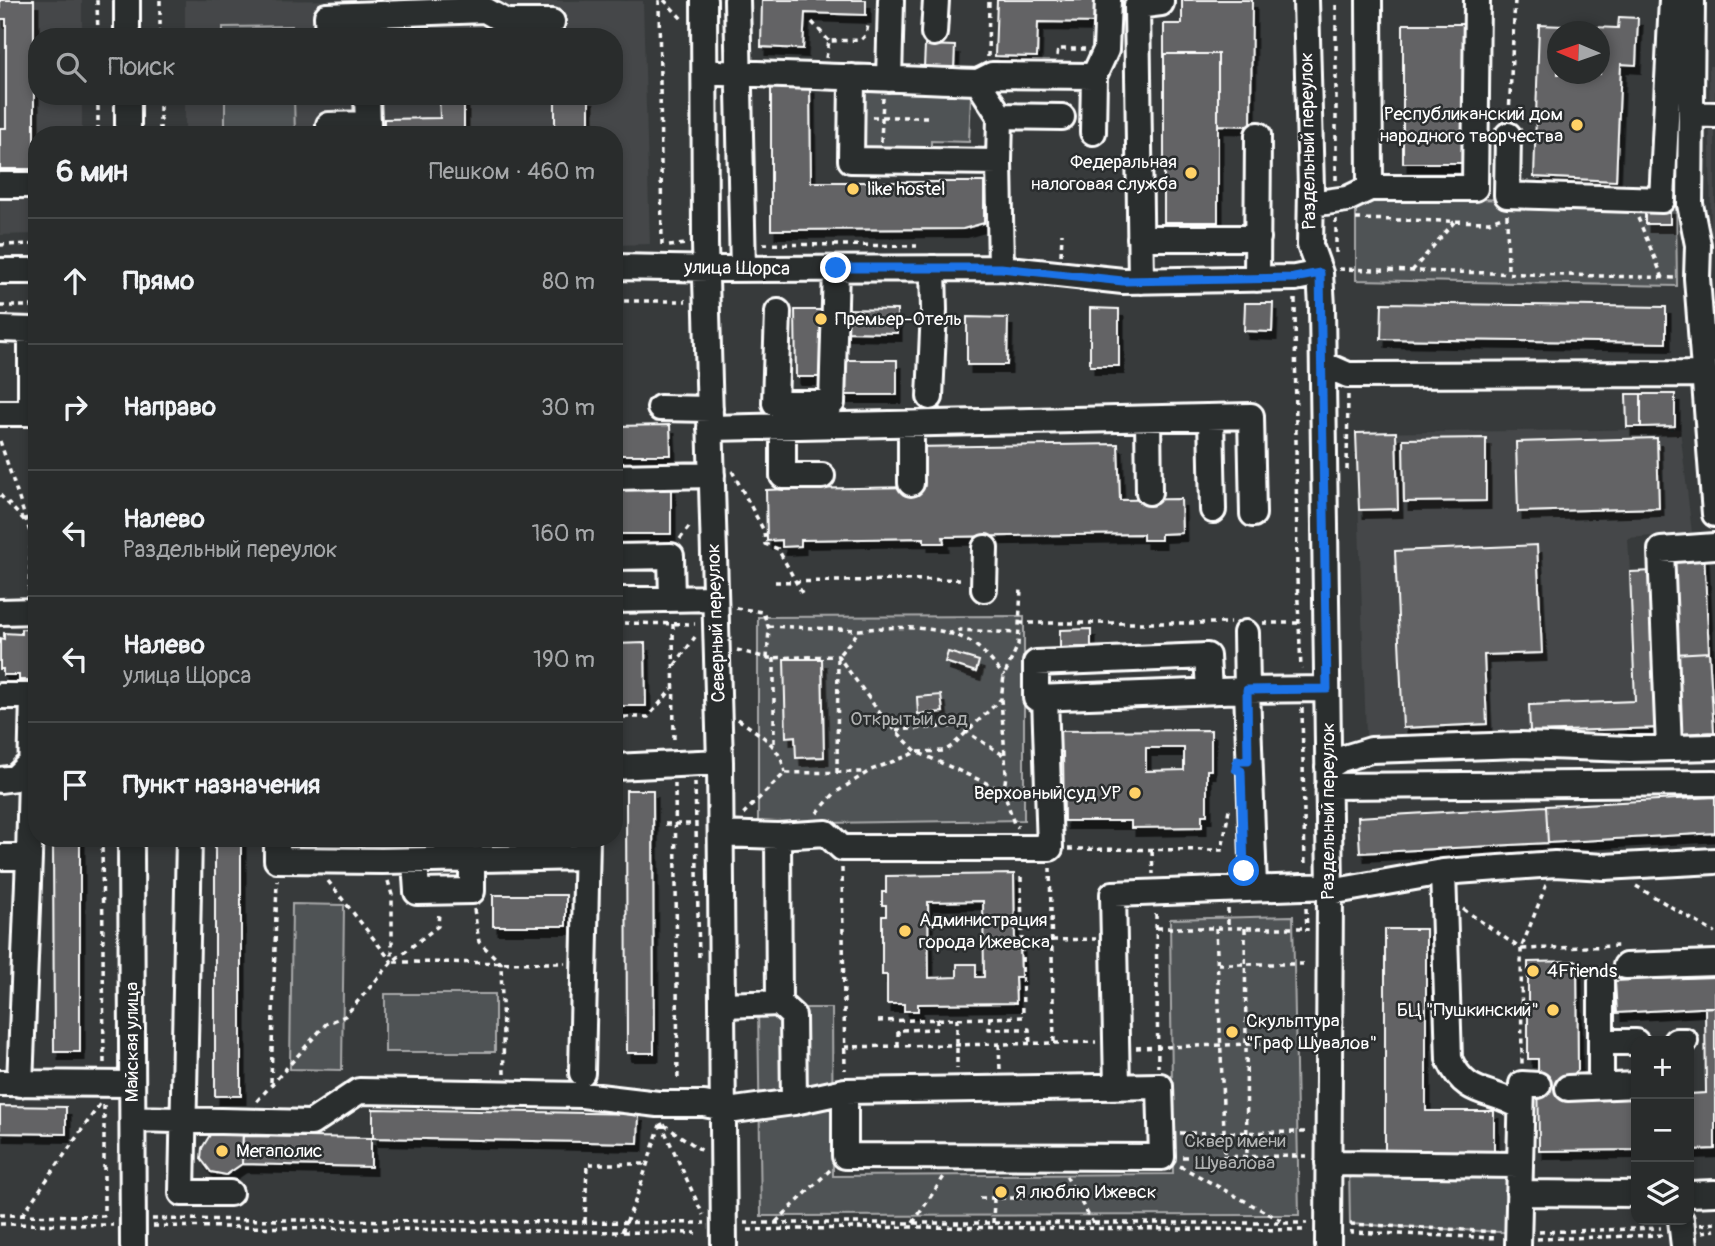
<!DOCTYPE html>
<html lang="ru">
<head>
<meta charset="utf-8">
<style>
  :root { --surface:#292c2c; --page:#353838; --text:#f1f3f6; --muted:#a5a7a9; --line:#454848 }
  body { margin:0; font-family:Pangolin,sans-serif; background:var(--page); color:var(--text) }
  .controls { position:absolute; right:21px; bottom:21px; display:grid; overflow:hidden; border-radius:14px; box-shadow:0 4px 10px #0003 }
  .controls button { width:63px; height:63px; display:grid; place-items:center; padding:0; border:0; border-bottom:2px solid var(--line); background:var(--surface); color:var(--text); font:35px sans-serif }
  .compass { position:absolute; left:1547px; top:21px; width:63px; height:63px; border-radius:50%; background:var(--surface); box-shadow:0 4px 10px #0003; rotate:272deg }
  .stop { position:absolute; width:21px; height:21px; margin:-16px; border:5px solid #1a73e8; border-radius:50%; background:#fff }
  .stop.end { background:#1a73e8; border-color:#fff; box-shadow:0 2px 7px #0008 }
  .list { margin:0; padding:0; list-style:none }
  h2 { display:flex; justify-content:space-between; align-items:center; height:91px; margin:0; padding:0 28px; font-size:30px }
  h2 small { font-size:23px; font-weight:400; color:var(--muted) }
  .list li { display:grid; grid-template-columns:46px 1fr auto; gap:21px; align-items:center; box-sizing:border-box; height:126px; padding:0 28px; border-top:2px solid var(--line) }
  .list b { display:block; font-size:26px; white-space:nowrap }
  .list p { margin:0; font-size:23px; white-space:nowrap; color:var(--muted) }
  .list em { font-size:23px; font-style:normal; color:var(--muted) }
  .icon { flex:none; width:38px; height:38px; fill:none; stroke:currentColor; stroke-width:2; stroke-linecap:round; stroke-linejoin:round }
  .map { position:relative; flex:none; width:1715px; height:1246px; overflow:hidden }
  .search { position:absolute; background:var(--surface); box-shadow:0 4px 10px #0003; left:28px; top:28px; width:595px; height:77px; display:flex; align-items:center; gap:18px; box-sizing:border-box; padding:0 24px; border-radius:28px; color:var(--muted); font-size:26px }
  .panel { position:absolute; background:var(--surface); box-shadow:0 4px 10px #0003; left:28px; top:126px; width:595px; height:721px; border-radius:28px }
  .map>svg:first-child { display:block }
  .built { fill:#444748 }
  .green { fill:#505354; stroke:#a8a9aa; stroke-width:2 }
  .building { fill:#636465; stroke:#fff; stroke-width:2; fill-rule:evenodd; filter:url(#shadow) }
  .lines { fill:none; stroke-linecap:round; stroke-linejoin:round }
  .minor-casing { stroke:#fff; stroke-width:30 }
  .path { stroke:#fff; stroke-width:3.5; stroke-dasharray:5 5; stroke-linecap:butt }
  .minor { stroke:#2a2d2e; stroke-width:24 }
  .route { stroke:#1a73e8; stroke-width:9 }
  .poi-dot { fill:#ffd166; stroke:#2a2d2e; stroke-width:2.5 }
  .labels { text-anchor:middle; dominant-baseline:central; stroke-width:5; stroke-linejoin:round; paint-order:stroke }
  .poi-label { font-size:19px; fill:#fff; stroke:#2a2d2e; text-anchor:start }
  .street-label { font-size:19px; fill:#fff; stroke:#2a2d2e }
  .park-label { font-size:19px; fill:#b0b2b2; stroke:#2a2d2e }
</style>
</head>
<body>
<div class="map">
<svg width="1715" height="1246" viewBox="0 0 1715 1246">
  <defs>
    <filter id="shadow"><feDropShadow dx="4.5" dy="8" stdDeviation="0" flood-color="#0009"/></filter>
  </defs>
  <rect width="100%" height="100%" fill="#373a3b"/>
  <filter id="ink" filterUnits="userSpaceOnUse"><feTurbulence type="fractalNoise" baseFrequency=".0143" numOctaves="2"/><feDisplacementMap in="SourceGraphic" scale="14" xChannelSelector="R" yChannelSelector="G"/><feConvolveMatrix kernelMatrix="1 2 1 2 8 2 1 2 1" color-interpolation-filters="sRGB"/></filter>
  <g filter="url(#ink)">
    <path class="built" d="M0,0h82v37h-45v59h45v39h-45v99l-37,1z
      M185,0l458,1 7,243 -36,1v-110h-429v-39h429v-59h-429z
      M1709,66h6v171h-4z
      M1680,429l12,104 -64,5 2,34 30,156 -294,8 -10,-303z"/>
    <path class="green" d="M292,26l1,11h-70v-10z
      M864,92l107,3 -2,47 -38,-1v11l-69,-2z
      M225,96h69l1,39h-70z
      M1356,196l320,8 1,82 -321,-6z
      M1024,616v204l-266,4v-207z
      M292,904l52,1 -2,165 -52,-1z
      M1293,916l6,299 -538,1 -3,-208h74l1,168 340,-2 -3,-255z
      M385,994h110v58h-110z
      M1349,1163l171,2 -2,68 -168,-9z"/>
    <path class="building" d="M0,0h34v169h-34v-41h6v-109h-6z
      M762,0h104v15l-61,-2 -2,36 -42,-2z
      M997,0h105v23l-64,-1 -1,35 -42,-1z
      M1182,0h70l-1,126 -33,-1v-71h-54v-30h18z
      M1619,17l19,1 -2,47 -15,-1 -5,117 -82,-4 5,-152 79,3zM1558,32h42v42h-42z
      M1403,24h63v139h-63z
      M588,33v4h-173v-2z
      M925,45l30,1 -1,23 -30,-1z
      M1164,54h54v168h-54z
      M771,85l39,1 1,96h173v41l-21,6 -192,1z
      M439,96h25v39h-80v-16l56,-1z
      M555,96h34v39h-34z
      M1645,206l25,1v17h-25z
      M1245,303h28l-1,29 -28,-1z
      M1382,303l284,4v36l-285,-4z
      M1090,308l29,1v57h-29z
      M844,309l53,1v23l-53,-1z
      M795,310h29v67h-28z
      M967,317l41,1 -1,47h-40z
      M839,360h58v35h-57z
      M1626,394h15v33h-14z
      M1641,394h34v32l-34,1z
      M670,425l1,30h-57v-29z
      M1396,432l2,77 -39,1 -3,-77z
      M1486,438v63l-82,1 -1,-63z
      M1657,438l2,70 -141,4 -2,-70z
      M1118,444l2,56 61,-1 1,34 -21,1v6h-18v-6l-200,3 1,6h-20v-5l-123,2v6l-19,1v-7l-15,1 -1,-51 22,-1v-5h13v5l112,-2 -1,-40z
      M614,485h57v49h-57z
      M1537,545l5,108 -58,2 3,69 -84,4 -8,-177z
      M1704,552l5,100 -35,2 -5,-100z
      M1654,571l6,157 -130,4 -1,-27 106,-4 -5,-129z
      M21,629l16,1v50h-18v-5h-16v-6h-3v-31l4,1v-6l17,1z
      M1091,629v18l-31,1v-18z
      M645,643l1,63h-32v-62z
      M948,652l31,9 -3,11 -31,-10z
      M1709,652l5,80 -35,2 -5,-80z
      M784,659h38l2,98 -28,1 -1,-22 -9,1z
      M941,695l2,17 -25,2 -1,-17z
      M1211,730v40h-4v45h-5v12l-71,1v-7h-67l-1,-69h-13v-21zM1146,748h38v22l-38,1z
      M626,790h27l1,263h-27z
      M1715,797v36l-167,10 -2,-37z
      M1546,806l2,37 -188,10 -2,-36z
      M53,838h27v214h-26z
      M215,838h26v258h-26z
      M1014,874l1,71h5l1,32h-6l1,26 -98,1v7h-14v-7h-17v-29h-5v-59h4v-11h-4v-13h4v-16zM983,901l1,76h-8v-13h-19v13l-28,1 -1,-76z
      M493,895h73v31h-73z
      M1385,929h41v182h68v43l-109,1z
      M1577,961l1,109 -10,10 68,14v56l-97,1 -1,-92h-10v-97z
      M1715,976v31l-98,6 -2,-32z
      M1705,1007h10v142l-26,1v-56l17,-1z
      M0,1106l66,1v27l-66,-1z
      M373,1109l266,5 -1,29 -265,-5z
      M243,1125l-1,39 -16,11 -15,-3 -10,-13 1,-11 8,-13 -4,-2z
      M243,1136l128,2v29l-129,-3z"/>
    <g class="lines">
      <defs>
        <path id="minor" d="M127,0v37
          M704,0l1,244 15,518 4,484
          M737,0l6,269
          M1306,0l5,188 -1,57 10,28 2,34 8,585 -2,354
          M1369,0l1,188
          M1692,0l-2,204 8,41 -1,33 18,236
          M934,33l2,-33
          M328,37l-1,-21 158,-6 21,12h46
          M705,72l15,1c86,2 172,6 258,9l22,34 -1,46 -148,-2 1,-83
          M889,79l2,-79
          M978,82l14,-7 102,1
          M128,96v39
          M1691,114l24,1
          M1000,116l62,1
          M1093,132l1,-56 12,-26 2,-50
          M329,135v-10l39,-1 -1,-28
          M1508,135l-1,60 155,5 10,-200
          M999,162l2,106
          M0,185h37
          M1311,204l36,-5 23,-11h105l2,-188
          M1140,238h118
          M614,267l109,2 278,-1 122,13 172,-3 25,-5
          M0,271h37
          M1257,279l1,-144
          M1141,281l-4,-275 24,-3v-3
          M778,312l-3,91h57l4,-134
          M0,329l31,1v83h-31
          M1323,364l25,11 356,-1
          M930,397l4,-87 -1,-42
          M660,408l50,1
          M1211,417l2,93
          M1148,419l1,73
          M783,427v49h39
          M710,428l541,-12 2,98
          M614,477l98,-2
          M911,483v-59
          M614,557l57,-1 1,43
          M984,589l1,-41
          M614,600l101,-2
          M0,612l37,-1
          M1209,691l-2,-35 -171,7v35l184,-7 27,-1 -1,-57
          M0,696h33l-4,161 -9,227
          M1669,748l-8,-198 54,-4
          M614,767l106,-5
          M1328,767l13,-8 30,-9 150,-5 109,4 85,-2
          M0,780l15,-2 17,-17h5
          M1328,786l387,-3
          M721,834l57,2 48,-3 16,15h208l-5,-151
          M778,836l1,167 14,13 1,86
          M131,838l2,408
          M189,838l-7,355h48
          M277,838v22l105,1 204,-4
          M0,857h29
          M415,861l2,31 55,-1v-32
          M1443,872l6,187c18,40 41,28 72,48
          M1254,887l-7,-197 80,-1
          M1330,892l113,-20 112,-8 49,3 111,-6
          M1626,966l89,-3
          M724,1005l55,-2
          M1676,1041h9
          M1601,1042h35
          M582,1073l5,-235
          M0,1083l132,1
          M1117,1086l-4,-192 217,-8
          M1601,1086v-104
          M1568,1088l68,-3
          M133,1119l178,4 48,-32 223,4 76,9h46l31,6 59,-8 51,-11 315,-5 2,71 -317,-1v-65
          M1328,1163l192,2
          M1519,1193l117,1
          M1689,1194l26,-1
          M1681,1220l3,26
          M1518,1246l4,-162 16,1"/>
      </defs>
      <use href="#minor" class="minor-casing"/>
      <path class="path" d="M97,0l1,37
        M160,0v37
        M659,0l3,246
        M664,0l20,21
        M812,22l17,19
        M1057,56l1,-7h27
        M988,57l1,-57
        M826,58l3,-17 32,-1 5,-5 2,-10
        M98,96v39
        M160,96v39
        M1509,115l6,-115
        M872,117h57
        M881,142l2,-44
        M1336,180v-180
        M1507,214l1,59
        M1638,218l25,60
        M1356,219l133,3 15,-6
        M763,244l154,2
        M0,245l37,-1
        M669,246l17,-2
        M1336,253v-34
        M1061,255l1,-22
        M1339,269l339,9
        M1412,271l43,-50
        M1295,299l2,280 4,90
        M614,301h72
        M0,306h37
        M0,441l31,94 -2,57
        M1347,470l1,-77
        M732,471l32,60 1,13 13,5 25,46
        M0,495l25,26
        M680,539l12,-16
        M775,582l190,-3
        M736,608l27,4 6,17 -2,29
        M614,623l81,1
        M1019,623h211
        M1263,623h36
        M673,624l1,120
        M768,626l92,4
        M948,634l12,-4 58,3
        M737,650l30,8 71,-2 47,64 32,32 87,39 10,33 4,3
        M774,658v89
        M675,665l20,-28
        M1001,699l4,57
        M1302,708l3,160
        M614,717h34l24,-28
        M738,719c23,17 42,25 47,54
        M896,730l61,-4 48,30 1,19 -2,15
        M837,773l1,-117 22,-26c31,-4 81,-5 109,11 14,8 25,23 35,35
        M695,782l4,177
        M675,783l3,300
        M817,813l18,-20 36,-23 46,-18 27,-1 8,-5 49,-47 3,-23 14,-31 3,-57
        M743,814l42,-41 80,-1
        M665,824h30
        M102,838l2,226
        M1068,849l154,1 7,-41
        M1152,851l1,23
        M842,868l3,202
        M328,881l64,81
        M388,881l4,14v65
        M1546,885l-25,64 98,-3
        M1636,886l79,47
        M1306,908l1,23
        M474,909l5,33 22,21 3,111
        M1228,909v19
        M1463,909l58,40 1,115
        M1156,914l2,153
        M1157,928h150
        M1216,928l9,228
        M1245,928l2,228
        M1052,940l44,-1
        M394,962l171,1
        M1218,964h90
        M990,1017l-1,12h40l1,15
        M957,1018v51
        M878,1021l145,-4 -2,-141
        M1054,1043l42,-1
        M999,1044l1,26
        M898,1046v-16l39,-1v-10
        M845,1047l209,-4 -4,-175
        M1136,1048l173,-6
        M271,1082l6,-202
        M257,1101l69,-77 19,-8 47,-54 46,-36 1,-14
        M661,1123l42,92
        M664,1125l40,27
        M1180,1133l129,-1
        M1182,1157l125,-1
        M1180,1166l104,56
        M1066,1176l27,47
        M980,1198h49
        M0,1215l104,1v-113
        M22,1215l78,-111
        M152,1219l553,4
        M585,1222l2,-58h60
        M776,1222l55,-53
        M744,1223h563
        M913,1223l32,-48
        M993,1223l1,-24
        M0,1224l113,1
        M1350,1224l150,8
        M1700,1225l15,-2
        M153,1226l543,7
        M748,1230l164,-3 396,3
        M1351,1230v2l147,6
        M622,1232l14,-33 24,-74
        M1539,1232l122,-4
        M1702,1232l13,-2
        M1537,1239l126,-4"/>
      <use href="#minor" class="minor"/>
    </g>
  </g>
  <g class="lines" filter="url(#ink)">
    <path class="route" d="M836,268h165l122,13 171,-3 26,-5 7,416 -80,1 1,71h-11l-1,8 5,2 3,100"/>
  </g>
  <g class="poi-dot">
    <circle cx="1577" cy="125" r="7"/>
    <circle cx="1191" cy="173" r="7"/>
    <circle cx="853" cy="189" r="7"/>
    <circle cx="821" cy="319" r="7"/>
    <circle cx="1135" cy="793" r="7"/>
    <circle cx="905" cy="931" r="7"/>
    <circle cx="1533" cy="971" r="7"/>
    <circle cx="1553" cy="1010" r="7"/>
    <circle cx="1232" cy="1032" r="7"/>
    <circle cx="222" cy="1151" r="7"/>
    <circle cx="1001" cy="1192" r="7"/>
  </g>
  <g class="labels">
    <g class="poi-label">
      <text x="1563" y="114" text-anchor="end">Республиканский дом<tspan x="1563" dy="22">народного творчества</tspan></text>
      <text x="1177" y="162" text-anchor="end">Федеральная<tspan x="1177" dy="22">налоговая служба</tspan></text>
      <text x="867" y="189">like hostel</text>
      <text x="835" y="319">Премьер-Отель</text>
      <text x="1121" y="793" text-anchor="end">Верховный суд УР</text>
      <text x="919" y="920">Администрация<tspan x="919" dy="22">города Ижевска</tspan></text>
      <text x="1547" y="971">4Friends</text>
      <text x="1539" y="1010" text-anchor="end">БЦ "Пушкинский"</text>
      <text x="1246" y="1021">Скульптура<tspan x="1246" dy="22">"Граф Шувалов"</tspan></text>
      <text x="236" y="1151">Мегаполис</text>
      <text x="1015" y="1192">Я люблю Ижевск</text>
    </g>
    <g class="street-label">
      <text transform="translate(1308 141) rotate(-91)">Раздельный переулок</text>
      <text transform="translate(737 268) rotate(1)">улица Щорса</text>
      <text transform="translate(716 623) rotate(-92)">Северный переулок</text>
      <text transform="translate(1328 811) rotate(-90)">Раздельный переулок</text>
      <text transform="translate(132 1042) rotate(-90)">Майская улица</text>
    </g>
    <g class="park-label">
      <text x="909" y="719">Открытый сад</text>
      <text x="1235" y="1141">Сквер имени<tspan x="1235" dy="22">Шувалова</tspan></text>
    </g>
  </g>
</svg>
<div class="controls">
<button>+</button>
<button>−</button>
<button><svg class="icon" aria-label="layers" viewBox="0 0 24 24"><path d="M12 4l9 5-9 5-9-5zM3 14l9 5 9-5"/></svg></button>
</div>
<svg class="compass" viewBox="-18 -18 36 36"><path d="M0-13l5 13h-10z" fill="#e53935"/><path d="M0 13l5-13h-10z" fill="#a5a7a9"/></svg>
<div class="stop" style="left:1244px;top:871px"></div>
<div class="stop end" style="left:836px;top:268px"></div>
<div class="search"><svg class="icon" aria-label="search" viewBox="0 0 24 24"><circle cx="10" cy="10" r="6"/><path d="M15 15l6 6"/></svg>Поиск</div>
<section class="panel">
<h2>6 мин<small>Пешком · 460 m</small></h2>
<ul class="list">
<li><svg class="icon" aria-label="ahead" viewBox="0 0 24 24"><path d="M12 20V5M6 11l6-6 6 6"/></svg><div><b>Прямо</b></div><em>80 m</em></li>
<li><svg class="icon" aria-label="right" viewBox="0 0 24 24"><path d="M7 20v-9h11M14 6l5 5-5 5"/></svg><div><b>Направо</b></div><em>30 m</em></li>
<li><svg class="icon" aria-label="left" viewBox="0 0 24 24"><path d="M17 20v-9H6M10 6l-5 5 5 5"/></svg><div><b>Налево</b><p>Раздельный переулок</p></div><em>160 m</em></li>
<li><svg class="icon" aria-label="left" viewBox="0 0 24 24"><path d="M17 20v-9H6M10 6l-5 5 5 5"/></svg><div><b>Налево</b><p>улица Щорса</p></div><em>190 m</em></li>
<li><svg class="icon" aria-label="arrive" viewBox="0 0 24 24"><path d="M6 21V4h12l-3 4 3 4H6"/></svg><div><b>Пункт назначения</b></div></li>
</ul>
</section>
</div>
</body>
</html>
